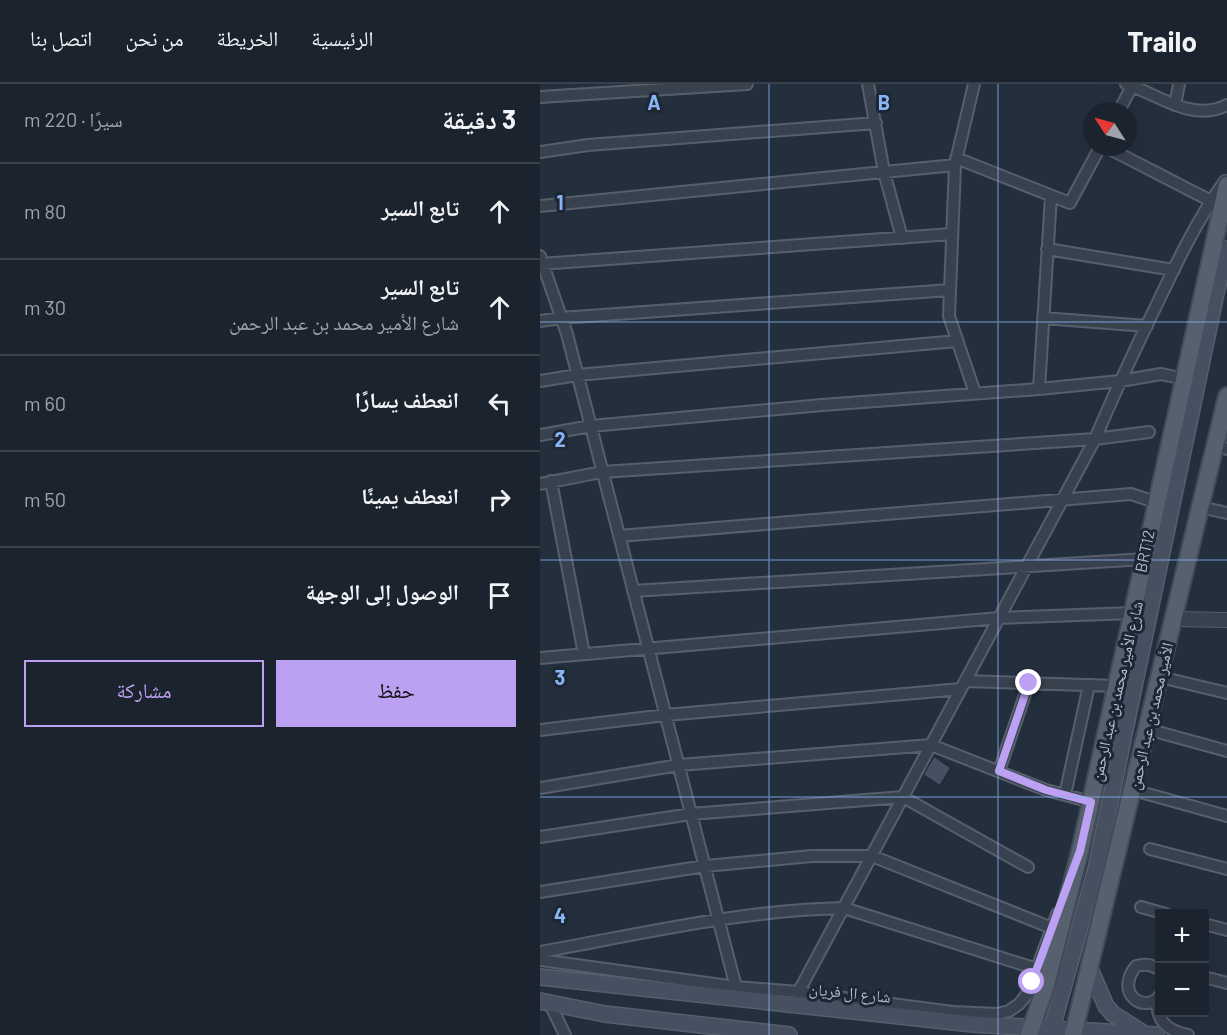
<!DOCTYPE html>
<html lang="ar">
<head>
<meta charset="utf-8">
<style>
  :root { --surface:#1b232e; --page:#282f3a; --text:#f1f3f6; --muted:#a0a4aa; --line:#39404a; --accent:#bca0f2 }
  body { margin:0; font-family:Barlow,"Noto Naskh Arabic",sans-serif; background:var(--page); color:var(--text); direction:rtl }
  .controls { position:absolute; right:18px; bottom:18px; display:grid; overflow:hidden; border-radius:0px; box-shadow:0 6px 24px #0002 }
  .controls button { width:54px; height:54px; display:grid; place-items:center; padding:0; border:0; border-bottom:2px solid var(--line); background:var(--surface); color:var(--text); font:30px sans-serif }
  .compass { position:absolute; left:543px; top:18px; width:54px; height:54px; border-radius:50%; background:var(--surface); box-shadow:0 6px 24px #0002; rotate:306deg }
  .stop { position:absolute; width:18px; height:18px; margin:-14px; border:4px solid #bca0f2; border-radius:50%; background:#fff }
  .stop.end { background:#bca0f2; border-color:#fff; box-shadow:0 2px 6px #0008 }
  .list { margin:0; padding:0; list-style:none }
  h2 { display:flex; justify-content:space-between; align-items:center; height:78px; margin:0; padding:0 24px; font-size:26px }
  h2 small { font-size:20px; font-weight:400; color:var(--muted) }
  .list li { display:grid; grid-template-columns:39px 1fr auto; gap:18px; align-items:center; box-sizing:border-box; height:96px; padding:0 24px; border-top:2px solid var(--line) }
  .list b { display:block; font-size:22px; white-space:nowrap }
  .list p { margin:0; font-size:20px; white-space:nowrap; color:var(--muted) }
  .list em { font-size:20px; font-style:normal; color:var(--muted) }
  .actions { display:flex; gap:12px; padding:18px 24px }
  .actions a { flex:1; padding:14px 0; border:2px solid var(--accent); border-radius:0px; text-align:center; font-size:21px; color:var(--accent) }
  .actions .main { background:var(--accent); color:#111 }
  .icon { flex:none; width:33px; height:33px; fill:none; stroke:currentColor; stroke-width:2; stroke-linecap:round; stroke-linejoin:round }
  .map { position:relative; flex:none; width:687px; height:951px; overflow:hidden; direction:ltr }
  header { display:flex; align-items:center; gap:36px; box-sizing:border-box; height:84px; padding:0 30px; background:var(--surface); border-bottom:2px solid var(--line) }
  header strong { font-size:28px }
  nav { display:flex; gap:33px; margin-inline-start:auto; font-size:21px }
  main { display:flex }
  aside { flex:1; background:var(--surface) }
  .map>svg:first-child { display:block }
  .building { fill:#455162; stroke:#1f2835; stroke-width:1.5 }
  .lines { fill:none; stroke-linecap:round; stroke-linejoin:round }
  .minor-casing { stroke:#565f6c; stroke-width:14 }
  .tertiary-casing { stroke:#565f6c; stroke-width:16 }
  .secondary-casing { stroke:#565f6c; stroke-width:18 }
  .primary-casing { stroke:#414a57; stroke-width:20 }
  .minor { stroke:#38414e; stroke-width:10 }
  .tertiary { stroke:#38414e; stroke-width:14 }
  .secondary { stroke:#465061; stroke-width:15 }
  .primary { stroke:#56606e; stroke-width:16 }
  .route { stroke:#bca0f2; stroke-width:8 }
  .grid { fill:none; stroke:#8ab4f8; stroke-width:1.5; stroke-opacity:0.55 }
  .labels { text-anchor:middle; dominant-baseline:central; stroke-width:6; stroke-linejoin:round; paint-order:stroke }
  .street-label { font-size:16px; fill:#b4bcc9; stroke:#1d2633 }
  .grid-label { font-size:20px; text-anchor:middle; font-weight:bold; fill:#8ab4f8; stroke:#1d2633; stroke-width:6; stroke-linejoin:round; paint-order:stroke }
</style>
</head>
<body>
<header>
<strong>Trailo</strong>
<nav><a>الرئيسية</a><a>الخريطة</a><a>من نحن</a><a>اتصل بنا</a></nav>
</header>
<main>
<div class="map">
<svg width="687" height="951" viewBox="0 0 687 951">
  <rect width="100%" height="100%" fill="#242f3e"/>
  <path class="building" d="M394,672l17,12 -11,18 -17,-11z"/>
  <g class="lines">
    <defs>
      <path id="minor" d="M328,0l16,88 18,66
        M434,0l-19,81 -6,151 26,77
        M586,0c32,10 66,39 101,21
        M0,13l207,-13
        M635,21l4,-21
        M579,27l13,-25
        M566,63l105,54
        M0,68l48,-7 288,-22
        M416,74l114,45 30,-56
        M0,122l415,-41
        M507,165l127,21
        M0,172l27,78 172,665
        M0,180l412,-30
        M503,234l104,8
        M0,237l21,-3 389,-28
        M0,297l37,-6 380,-34
        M499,305l12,-193
        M0,351l51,-9 231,-21 217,-16 81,-8 41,-7 24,5
        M675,362l12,3
        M11,397l33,173
        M0,400l62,-12 493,-33 54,-7
        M660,423l27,6
        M79,452l512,-42 27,9
        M93,507l512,-32
        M0,574l459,-40 134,-5
        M620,593l67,16
        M425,597l152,5
        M607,645l80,22
        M0,646l126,-15 295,-26
        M459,687l30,-88
        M0,704l139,-23 252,-20 115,45 45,12
        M593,706l94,26
        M525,711l24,-110
        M0,753l151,-23 212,-17 125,70
        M610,765l77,20
        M0,808l165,-26 107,-10h60l180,72
        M601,823l25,7
        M664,840l23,6
        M0,868c100,-18 202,-42 304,-44l193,61
        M0,876l196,27 63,5 154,20 44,2 12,-3 10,-7 9,-11 29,-79
        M620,886c-9,-6 -14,-6 -24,-4 -23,29 11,49 24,29
        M664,893l23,6
        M617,915c-1,22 10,32 31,36
        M9,918l16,33
        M252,920l303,-565c20,-47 41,-92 63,-137 20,-42 40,-84 67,-121"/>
      <path id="tertiary" d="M633,535l54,1"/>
      <path id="secondary" d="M550,885l16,37 7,8 30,19
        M0,893l433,47 183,11
        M0,917l65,13 184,21
        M510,951l46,-166 120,-576 11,-44"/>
      <path id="primary" d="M489,951l17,-50 34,-134 147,-666
        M533,951l154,-639"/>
    </defs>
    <use href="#minor" class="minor-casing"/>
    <use href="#tertiary" class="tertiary-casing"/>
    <use href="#secondary" class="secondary-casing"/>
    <use href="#primary" class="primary-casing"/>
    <use href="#minor" class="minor"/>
    <use href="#tertiary" class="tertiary"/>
    <use href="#secondary" class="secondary"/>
    <use href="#primary" class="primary"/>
  </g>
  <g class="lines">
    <path class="route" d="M489,599l-30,88 47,19 45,12 -11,49 -48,131"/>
  </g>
  <path class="grid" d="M229,0v951M458,0v951M0,238h687M0,476h687M0,713h687"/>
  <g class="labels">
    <g class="street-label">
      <text transform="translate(604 467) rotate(-78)">BRT12</text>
      <text transform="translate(576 607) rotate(-77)">شارع الأمير محمد بن عبد الرحمن</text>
      <text transform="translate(610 632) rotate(-77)">الأمير محمد بن عبد الرحمن</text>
      <text transform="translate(310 908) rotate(6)">شارع ال فريان</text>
    </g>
  </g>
  <g class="grid-label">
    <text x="114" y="26">A</text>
    <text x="344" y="26">B</text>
    <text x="20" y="126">1</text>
    <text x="20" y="363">2</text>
    <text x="20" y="601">3</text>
    <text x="20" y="839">4</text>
  </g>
</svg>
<div class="controls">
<button>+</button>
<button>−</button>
</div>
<svg class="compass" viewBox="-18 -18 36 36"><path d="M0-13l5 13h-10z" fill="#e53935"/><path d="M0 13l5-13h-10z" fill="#a0a4aa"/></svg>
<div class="stop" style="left:492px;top:898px"></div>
<div class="stop end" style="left:489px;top:599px"></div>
</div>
<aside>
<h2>3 دقيقة<small>سيرًا · 220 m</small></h2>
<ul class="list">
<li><svg class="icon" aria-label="ahead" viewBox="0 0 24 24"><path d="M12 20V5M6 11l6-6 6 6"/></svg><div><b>تابع السير</b></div><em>80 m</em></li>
<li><svg class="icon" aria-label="ahead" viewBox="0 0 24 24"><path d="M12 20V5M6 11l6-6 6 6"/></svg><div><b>تابع السير</b><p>شارع الأمير محمد بن عبد الرحمن</p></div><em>30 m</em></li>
<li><svg class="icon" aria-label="left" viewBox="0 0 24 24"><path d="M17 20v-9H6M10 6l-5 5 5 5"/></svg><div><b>انعطف يسارًا</b></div><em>60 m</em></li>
<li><svg class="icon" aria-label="right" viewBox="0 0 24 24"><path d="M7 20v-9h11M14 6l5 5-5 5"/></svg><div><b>انعطف يمينًا</b></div><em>50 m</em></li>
<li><svg class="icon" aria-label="arrive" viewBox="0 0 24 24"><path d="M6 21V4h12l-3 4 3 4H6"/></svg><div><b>الوصول إلى الوجهة</b></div></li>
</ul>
<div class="actions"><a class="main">حفظ</a><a>مشاركة</a></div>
</aside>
</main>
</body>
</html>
